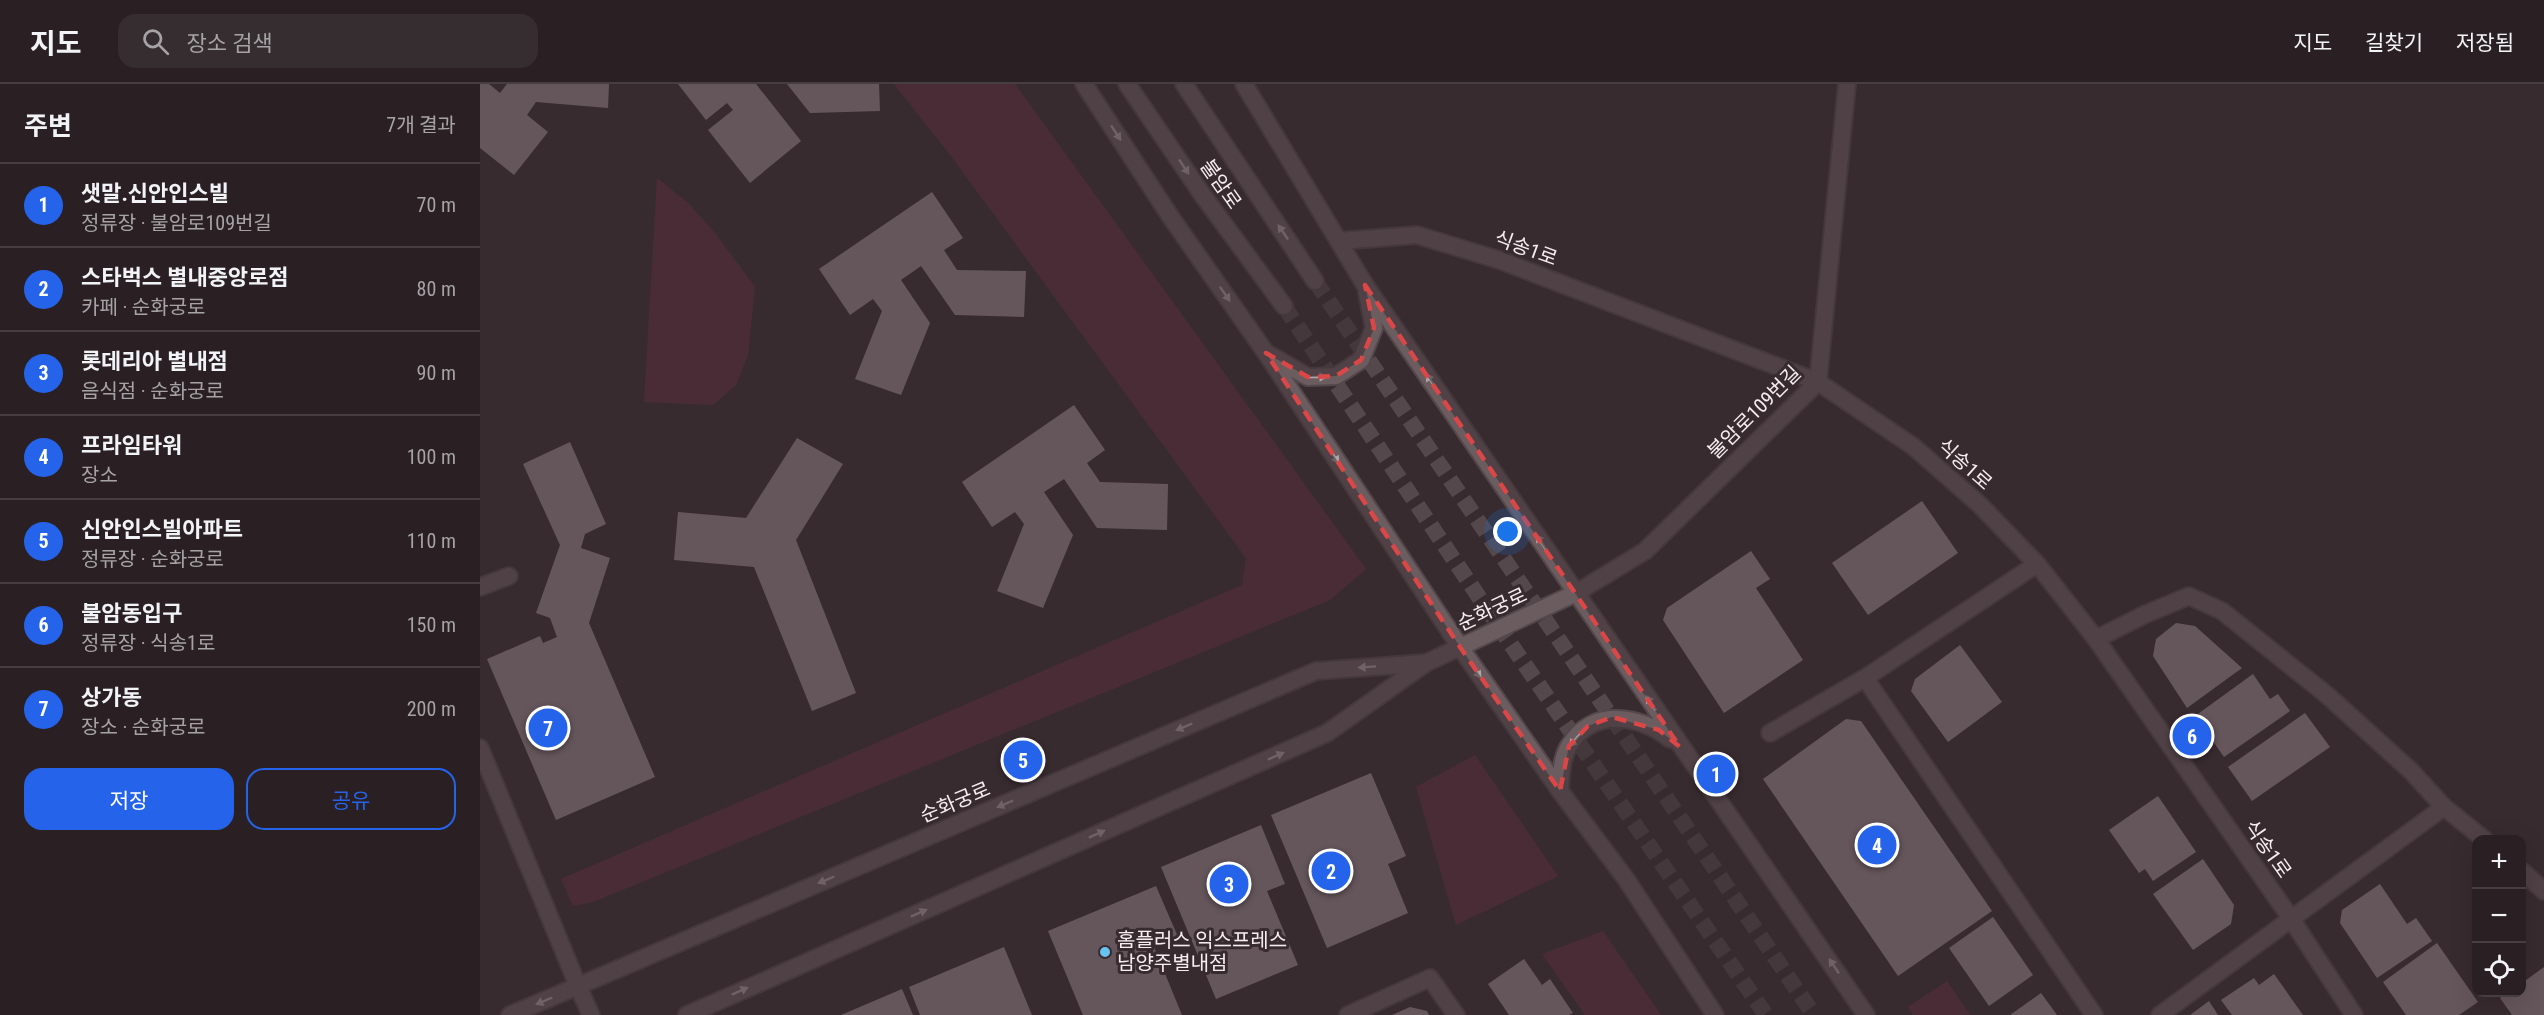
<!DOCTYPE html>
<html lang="ko">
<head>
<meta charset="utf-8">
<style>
  :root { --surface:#2a2023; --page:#362d30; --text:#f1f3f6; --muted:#a5a3a6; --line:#463e41; --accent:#2563eb }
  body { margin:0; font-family:"Roboto Condensed","Noto Sans KR",sans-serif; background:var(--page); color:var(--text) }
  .controls { position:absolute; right:18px; bottom:18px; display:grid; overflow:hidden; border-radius:12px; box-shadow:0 6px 24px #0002 }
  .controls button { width:54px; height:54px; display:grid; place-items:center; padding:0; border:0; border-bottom:2px solid var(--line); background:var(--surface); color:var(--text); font:30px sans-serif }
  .you { position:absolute; left:1028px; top:448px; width:21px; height:21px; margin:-15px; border:4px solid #fff; border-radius:50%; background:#1a73e8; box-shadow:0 0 0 9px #1a73e833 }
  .badge { display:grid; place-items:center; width:39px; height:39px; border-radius:50%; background:var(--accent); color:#fff; font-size:20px; font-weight:700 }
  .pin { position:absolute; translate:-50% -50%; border:3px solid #fff; box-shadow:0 2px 6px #0006 }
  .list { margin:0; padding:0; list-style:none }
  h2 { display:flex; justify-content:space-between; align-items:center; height:78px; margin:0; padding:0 24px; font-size:26px }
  h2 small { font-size:20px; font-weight:400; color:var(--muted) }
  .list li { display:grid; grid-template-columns:39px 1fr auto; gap:18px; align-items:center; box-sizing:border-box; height:84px; padding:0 24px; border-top:2px solid var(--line) }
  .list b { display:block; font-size:22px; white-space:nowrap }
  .list p { margin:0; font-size:20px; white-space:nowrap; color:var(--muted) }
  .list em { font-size:20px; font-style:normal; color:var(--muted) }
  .actions { display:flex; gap:12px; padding:18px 24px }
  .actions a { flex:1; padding:14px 0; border:2px solid var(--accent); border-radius:18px; text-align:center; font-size:21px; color:var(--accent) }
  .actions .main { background:var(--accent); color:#fff }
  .icon { flex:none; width:33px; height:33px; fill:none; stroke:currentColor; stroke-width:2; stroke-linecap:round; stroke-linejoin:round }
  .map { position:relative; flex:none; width:2064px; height:931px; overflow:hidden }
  header { display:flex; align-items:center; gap:36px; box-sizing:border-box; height:84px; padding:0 30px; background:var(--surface); border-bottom:2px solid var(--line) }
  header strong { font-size:28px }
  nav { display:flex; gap:33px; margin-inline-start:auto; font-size:21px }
  .search { width:420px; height:54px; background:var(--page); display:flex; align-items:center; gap:15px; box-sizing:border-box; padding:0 21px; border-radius:18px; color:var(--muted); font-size:22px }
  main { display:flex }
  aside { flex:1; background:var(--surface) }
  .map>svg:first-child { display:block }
  .green { fill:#5f2e41 }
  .building { fill:#9c8b91 }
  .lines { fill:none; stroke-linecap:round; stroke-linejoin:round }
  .tertiary-tunnel { stroke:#54484c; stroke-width:16; stroke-dasharray:16 8; stroke-linecap:butt }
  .service-casing { stroke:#53474b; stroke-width:20 }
  .minor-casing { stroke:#53474b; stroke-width:20 }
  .tertiary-casing { stroke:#53474b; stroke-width:20 }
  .service { stroke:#6b5c60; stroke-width:16 }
  .minor { stroke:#6b5c60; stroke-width:16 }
  .tertiary { stroke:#6b5c60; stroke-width:16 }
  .oneway { fill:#b0a4a8 }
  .marked { fill:none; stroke:#db4646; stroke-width:4.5; stroke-dasharray:12 8; stroke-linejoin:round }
  .poi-dot { fill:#69c3f1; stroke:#382b2f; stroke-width:2 }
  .labels { text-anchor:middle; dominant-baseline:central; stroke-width:6; stroke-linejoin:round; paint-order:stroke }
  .street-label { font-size:20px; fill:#f6edf0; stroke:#382b2f }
  .poi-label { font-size:20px; fill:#f6edf0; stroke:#382b2f; text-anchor:start }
</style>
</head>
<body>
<header>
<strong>지도</strong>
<div class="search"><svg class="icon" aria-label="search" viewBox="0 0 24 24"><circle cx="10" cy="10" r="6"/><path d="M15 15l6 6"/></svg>장소 검색</div>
<nav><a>지도</a><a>길찾기</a><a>저장됨</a></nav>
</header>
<main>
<aside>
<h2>주변<small>7개 결과</small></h2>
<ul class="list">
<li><span class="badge">1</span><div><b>샛말.신안인스빌</b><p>정류장 · 불암로109번길</p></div><em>70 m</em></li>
<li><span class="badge">2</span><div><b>스타벅스 별내중앙로점</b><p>카페 · 순화궁로</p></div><em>80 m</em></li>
<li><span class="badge">3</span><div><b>롯데리아 별내점</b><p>음식점 · 순화궁로</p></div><em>90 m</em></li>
<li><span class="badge">4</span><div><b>프라임타워</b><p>장소</p></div><em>100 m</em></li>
<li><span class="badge">5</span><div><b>신안인스빌아파트</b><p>정류장 · 순화궁로</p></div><em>110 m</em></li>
<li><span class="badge">6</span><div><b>불암동입구</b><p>정류장 · 식송1로</p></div><em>150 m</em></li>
<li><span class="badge">7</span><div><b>상가동</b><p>장소 · 순화궁로</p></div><em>200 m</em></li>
</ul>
<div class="actions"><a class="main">저장</a><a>공유</a></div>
</aside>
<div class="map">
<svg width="2064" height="931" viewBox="0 0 2064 931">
  <rect width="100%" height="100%" fill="#382b2f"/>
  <path class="green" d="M414,0h121l351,485 -36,31 -737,302 -20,4 -12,-27 681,-294 4,-27 -295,-402z
    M177,94l31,25 27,30 40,54 -7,68 -12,30 -23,20 -69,-3z
    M995,671l83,121 -102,49 -40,-138z
    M1123,847l58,84h-76l-43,-61z
    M1467,897l23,34h-57l-5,-8z"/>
  <path class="building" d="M0,0h9l11,9 7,-9h102l-1,24 -72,-6 -9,13 21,17 -34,43 -34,-27z
    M198,0h78l45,57 -51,42 -42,-53 25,-20 -6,-7 -21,17z
    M307,0h92l1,27 -70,2z
    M452,108l31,46 -19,12 13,20 69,1 -2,46 -69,-2 -34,-49 -20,14 29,43 -29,72 -46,-16 27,-68 -9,-12 -23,16 -31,-46z
    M594,321l31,45 -18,13 13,19 68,2 -1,46 -70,-2 -33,-49 -20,13 29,43 -30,73 -46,-17 27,-67 -9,-12 -23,15 -30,-45z
    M317,354l46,26 -47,76 60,153 -44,18 -58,-144 -80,-7 4,-48 68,6z
    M90,358l36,82 -21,10 -4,14 29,10 -21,65 66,154 -99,43 -69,-161 53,-23 3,7 14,-6 -7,-19 -14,-5 24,-68 -37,-81z
    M1442,417l36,52 -90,62 -36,-52z
    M1271,467l19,28 -14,9 47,72 -79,53 -61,-93 4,-12z
    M1696,539l19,3 47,42 -55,40 -34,-52 3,-17z
    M1480,561l42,57 -54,40 -37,-51 4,-12z
    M1773,590l17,25 8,-5 12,17 -66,46 -29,-41z
    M1825,629l25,34 -78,54 -24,-34z
    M1366,635l15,2 131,190 -94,65 -135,-197z
    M891,689l35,83 -18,8 20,49 -81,35 -56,-133z
    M1678,712l38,56 -43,29 -8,-12 -6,4 -30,-43z
    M781,741l24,59 -18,7 31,74 -82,34 -55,-132z
    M1723,775l31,46 -3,19 -38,26 -40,-56z
    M1900,800l27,40 9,-6 16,23 -55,37 -37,-55 2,-13z
    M676,802l22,51 -24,10 28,68h-99l-35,-84z
    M1513,833l40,58 -44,31 -40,-58z
    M1957,859l41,59 -19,13h-53l-23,-33z
    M524,863l28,68h-112l-11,-28z
    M1044,875l18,26 8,-6 23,34 -4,2h-60l-21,-31z
    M2064,883v48h-32l-12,-17 7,-6h15v-9z
    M1794,890l29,41h-71l-11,-15 33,-22 5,7z
    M422,905l11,26h-72z
    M1561,909l16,22h-47z
    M1729,917l9,14h-28z
    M930,923l17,4 2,4h-37z"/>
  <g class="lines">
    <path class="tertiary-tunnel" d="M835,197l499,734
      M804,222l217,324 265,385"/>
    <defs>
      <path id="service" d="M0,503l29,-11
        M0,664l98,238"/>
      <path id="minor" d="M859,157l78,-6 82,25 319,122 96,65 66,58 57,59 59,75 194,278 64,98
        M1096,509l69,-42 173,-169 29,-298
        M1616,555l50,-25 43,-18 33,15 105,84 84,76 33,36 -284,208
        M1385,594l229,337
        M1290,649l95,-55 172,-114
        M1964,723l41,33
        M2042,787l22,20
        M868,931l82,-37 26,37"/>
      <path id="tertiary" d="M604,0l86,132 96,137 194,294 100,144 66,88 89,136
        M647,0l77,113 80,109
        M704,0l131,197
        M764,0l121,201 501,730
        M790,271l38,22 28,-1 25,-16 13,-32 -7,-35
        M1080,707c1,-15 1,-32 9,-45 24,-39 70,-31 101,-7
        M98,902l13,29
        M30,931l806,-344 109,-8
        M207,931l640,-282 99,-70 150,-70"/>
    </defs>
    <use href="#service" class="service-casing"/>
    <use href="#minor" class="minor-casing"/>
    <use href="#tertiary" class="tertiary-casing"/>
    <use href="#service" class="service"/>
    <use href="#minor" class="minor"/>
    <use href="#tertiary" class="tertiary"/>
  </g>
  <defs><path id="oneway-solid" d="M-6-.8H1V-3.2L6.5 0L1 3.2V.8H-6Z" transform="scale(1.5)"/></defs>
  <g class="oneway">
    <use href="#oneway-solid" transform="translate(636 49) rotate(57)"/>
    <use href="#oneway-solid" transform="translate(704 83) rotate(56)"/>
    <use href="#oneway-solid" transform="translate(803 148) rotate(-124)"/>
    <use href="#oneway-solid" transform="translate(745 210) rotate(55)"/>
    <use href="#oneway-solid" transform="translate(838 293) rotate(-1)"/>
    <use href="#oneway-solid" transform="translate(951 297) rotate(-125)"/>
    <use href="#oneway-solid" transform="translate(854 372) rotate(57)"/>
    <use href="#oneway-solid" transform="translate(1061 458) rotate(-124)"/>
    <use href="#oneway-solid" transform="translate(887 583) rotate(176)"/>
    <use href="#oneway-solid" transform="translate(996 587) rotate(55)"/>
    <use href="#oneway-solid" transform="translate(1171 619) rotate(-124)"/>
    <use href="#oneway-solid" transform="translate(704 643) rotate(157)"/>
    <use href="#oneway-solid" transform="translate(1095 656) rotate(131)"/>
    <use href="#oneway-solid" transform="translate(796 672) rotate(-24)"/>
    <use href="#oneway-solid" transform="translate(525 720) rotate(157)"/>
    <use href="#oneway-solid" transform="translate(617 750) rotate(-24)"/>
    <use href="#oneway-solid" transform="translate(346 796) rotate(157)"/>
    <use href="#oneway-solid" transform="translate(439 829) rotate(-24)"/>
    <use href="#oneway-solid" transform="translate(1354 882) rotate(-124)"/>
    <use href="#oneway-solid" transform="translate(260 907) rotate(-24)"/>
    <use href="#oneway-solid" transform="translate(64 917) rotate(157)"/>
  </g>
  <path d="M0 0H2064V931H0ZM885,201l315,462 -21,-17 -47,-13 -24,9 -19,20 -9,45 -100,-144 -194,-294 42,24 28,-1 25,-16 13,-32z" fill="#382b2f" fill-opacity=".55" fill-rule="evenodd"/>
  <path class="marked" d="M885,201l315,462 -21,-17 -47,-13 -24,9 -19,20 -9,45 -100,-144 -194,-294 42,24 28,-1 25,-16 13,-32z"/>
  <circle class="poi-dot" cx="625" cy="868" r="6"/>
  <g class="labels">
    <g class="street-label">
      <text transform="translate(741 100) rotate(55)">불암로</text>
      <text transform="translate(1046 164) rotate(20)">식송1로</text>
      <text transform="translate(1274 328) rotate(-45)">불암로109번길</text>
      <text transform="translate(1485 380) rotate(42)">식송1로</text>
      <text transform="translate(1012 525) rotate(-25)">순화궁로</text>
      <text transform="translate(475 718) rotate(-23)">순화궁로</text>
      <text transform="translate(1788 765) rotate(55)">식송1로</text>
    </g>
    <g class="poi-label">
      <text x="637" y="856">홈플러스 익스프레스<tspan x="637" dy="23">남양주별내점</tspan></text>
    </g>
  </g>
</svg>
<div class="controls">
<button>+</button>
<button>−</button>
<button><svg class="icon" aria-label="locate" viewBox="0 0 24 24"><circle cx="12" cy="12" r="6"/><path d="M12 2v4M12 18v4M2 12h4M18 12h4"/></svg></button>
</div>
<div class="you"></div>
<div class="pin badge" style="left:1236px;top:690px">1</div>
<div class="pin badge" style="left:851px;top:787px">2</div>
<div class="pin badge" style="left:749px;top:800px">3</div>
<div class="pin badge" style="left:1397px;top:761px">4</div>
<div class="pin badge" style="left:543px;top:676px">5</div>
<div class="pin badge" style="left:1712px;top:652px">6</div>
<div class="pin badge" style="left:68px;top:644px">7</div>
</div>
</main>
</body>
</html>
